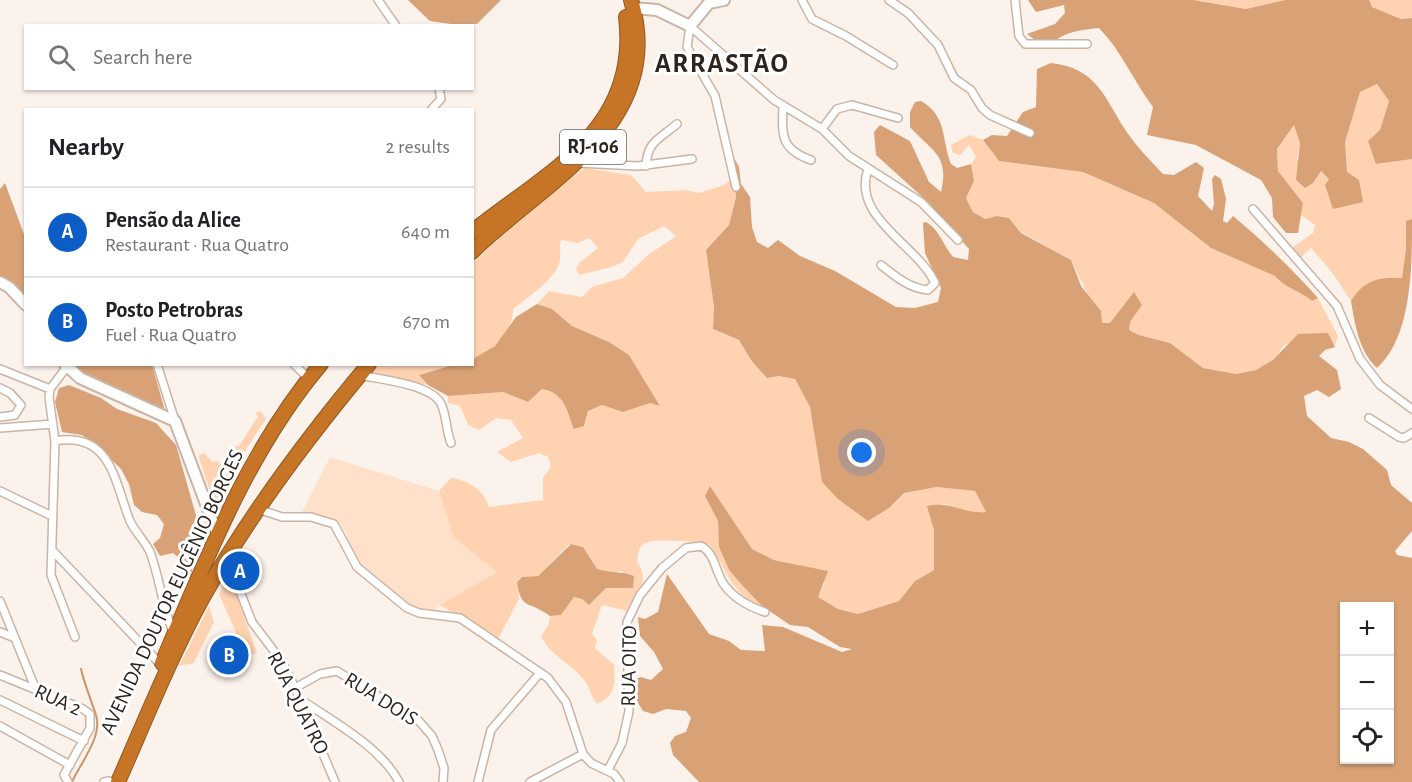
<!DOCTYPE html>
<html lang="en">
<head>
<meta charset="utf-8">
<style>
  :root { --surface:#fff; --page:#f2f2f2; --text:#202124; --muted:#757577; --line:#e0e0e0; --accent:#0d5dc7 }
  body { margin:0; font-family:"Alegreya Sans",sans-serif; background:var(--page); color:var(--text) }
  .controls { position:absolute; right:18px; bottom:18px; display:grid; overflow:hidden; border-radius:0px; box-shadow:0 2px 4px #0004 }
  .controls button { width:54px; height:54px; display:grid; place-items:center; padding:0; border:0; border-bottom:2px solid var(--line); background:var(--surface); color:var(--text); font:30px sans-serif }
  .you { position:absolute; left:862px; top:453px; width:21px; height:21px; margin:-15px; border:4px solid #fff; border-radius:50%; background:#1a73e8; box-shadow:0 0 0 9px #1a73e833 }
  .badge { display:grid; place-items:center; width:39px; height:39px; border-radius:50%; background:var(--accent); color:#fff; font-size:20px; font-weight:700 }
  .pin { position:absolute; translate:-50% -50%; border:3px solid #fff; box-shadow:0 2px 6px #0006 }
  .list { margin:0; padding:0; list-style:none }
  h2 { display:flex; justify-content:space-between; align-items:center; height:78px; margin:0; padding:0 24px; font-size:26px }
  h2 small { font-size:20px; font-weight:400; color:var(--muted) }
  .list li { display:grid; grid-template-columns:39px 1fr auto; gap:18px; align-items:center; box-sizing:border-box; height:90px; padding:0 24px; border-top:2px solid var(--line) }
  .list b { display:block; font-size:22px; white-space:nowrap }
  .list p { margin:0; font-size:20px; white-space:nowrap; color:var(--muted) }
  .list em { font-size:20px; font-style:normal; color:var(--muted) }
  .icon { flex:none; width:33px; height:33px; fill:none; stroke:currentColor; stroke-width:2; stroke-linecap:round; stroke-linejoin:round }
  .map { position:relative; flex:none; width:1412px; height:782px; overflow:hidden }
  .search { position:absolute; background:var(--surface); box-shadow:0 2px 4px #0004; left:24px; top:24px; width:450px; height:66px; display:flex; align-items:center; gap:15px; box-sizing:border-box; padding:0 21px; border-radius:0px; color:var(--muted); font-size:22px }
  .panel { position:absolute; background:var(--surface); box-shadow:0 2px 4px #0004; left:24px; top:108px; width:450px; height:258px; border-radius:0px }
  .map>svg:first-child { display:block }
  .built { fill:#ffe1cb }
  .green { fill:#ffd3b1 }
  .forest { fill:#d8a176; fill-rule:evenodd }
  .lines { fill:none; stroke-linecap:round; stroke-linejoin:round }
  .stream { stroke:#cb956b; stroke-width:2 }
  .street-casing { stroke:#cab4a4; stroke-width:10 }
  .secondary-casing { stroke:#cab4a4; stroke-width:14 }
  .highway-casing { stroke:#905823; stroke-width:16 }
  .street { stroke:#fff; stroke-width:7 }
  .secondary { stroke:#fff; stroke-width:10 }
  .highway { stroke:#c67426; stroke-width:14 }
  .labels { text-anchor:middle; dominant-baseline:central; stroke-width:6; stroke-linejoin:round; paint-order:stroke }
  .shield { fill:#fff; stroke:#6c6662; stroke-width:1.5 }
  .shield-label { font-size:20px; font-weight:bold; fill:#2d241e }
  .street-label { font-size:21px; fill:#2d241e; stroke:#fff }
  .district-label { font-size:27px; font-weight:bold; letter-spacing:1.5px; fill:#2d241e; stroke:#fff }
</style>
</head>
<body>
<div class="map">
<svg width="1412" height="782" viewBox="0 0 1412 782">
  <rect width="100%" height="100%" fill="#fcf2ec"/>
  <path class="built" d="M330,457l109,34 14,46 44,35 -69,41 -17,-5 -57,-50 -7,-23 -9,-15 -36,-8z"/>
  <path class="green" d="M1193,0h92l-39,9z
    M1369,0h43v18l-11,1 -29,-12z
    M1377,84l12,17 -9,29 -4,34 36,-5v60l-6,3v26l-4,30c-21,-2 -40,4 -51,23l-20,-30 -20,-23 -15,14 -8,-8 5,-7 20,-14 2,-8 -14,-10 2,-12 -25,-32 -1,-22 17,-24 6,18 -3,16 16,24 7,-13 10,9 17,-7 -2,-30 15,-50z
    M970,135l13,5 16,21 85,11 70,31 57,45 64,28 37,25 6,-3 20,38 -3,10 -8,-13 -43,12 -10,15 -18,10 -20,4 -33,-6 -33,-25 -31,-8 -10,-5 1,-8 12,-17 -8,-12 -24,31h-8l-31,-64 -50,-28 -12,-14 -12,-2 -12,3 -12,-7 -7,-14 8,-17 -3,-17 5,-7 -7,-12 -9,10 -7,-2 -2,-8z
    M584,168l47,7 15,17 41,-2 12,3 25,-8 10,-8 2,20 -7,28 -23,25 8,57 -1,22 26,11 12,20 27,16 17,3 15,28 12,76 67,25 15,-15 33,-6 38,4 11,21 -15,1 -28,-10 -9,27v40l-19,11 -16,20 -41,13 -20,-5 -21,-12 8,-14 -25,-18 -26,-5 -22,-11 -42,-63 -4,10 12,25 1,26 10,23 32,35c-26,-5 -38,-41 -52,-61 -13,-2 -57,-7 -66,0 -5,5 -5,12 -6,18 15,23 -2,27 -10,49l-25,-6 -10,29 5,6 -2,8 19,17c1,18 2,31 -17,39 -6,-7 -7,-17 -13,-24 -12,-16 -35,-25 -43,-44l7,-10 2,-10 11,-1 13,-18 8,2 7,6 17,-17h26l-10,-17 -12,2 -14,-4 -13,-22 -12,-3 -4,2 -29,30 -16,1 -5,4 2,18 -21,40 -58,-34 57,-33 -44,-35 -14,-46 12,-13c19,3 32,11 38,29l54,-7v-22l8,-11 -3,-10 -9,-4 -28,9 -14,-10 26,-14 -12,-18 -15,-2 -17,12 -11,-5 -8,-19 -12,-3v-7l55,-4 25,10 14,-13c17,3 22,12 27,28l15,9 4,-15 14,-6 21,7 27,-9 10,3 -31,-51 -20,-13 -37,-16 -20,-17 -15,-5 12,-13 33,6 10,-10 31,-9 25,-23 28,-19 -12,-10 -26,13 -15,23 -11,5 -33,8 -3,-6 4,-7 18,-14 -9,-10 -11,5 -17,-3c-2,7 0,13 -1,20 -2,17 -34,39 -47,49 1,20 -21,45 -40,50v-96l52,-49z
    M377,365h76l-34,10 9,10 -60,-11z
    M261,411l5,8 -23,35 -6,1 -2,-9h4l19,-30 -3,-3z
    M204,453l9,9 5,-1 7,8 4,-1c3,11 0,29 -11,37l-4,-2 -15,-45v-3z
    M230,576l27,77 -11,3 -27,-62 6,-12h5z
    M209,606l5,16 -20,41 -15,3z"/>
  <path class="forest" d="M408,0h93l-24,24 -19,1 -28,-4z
    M1028,0h165l53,9 39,-9h84l3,7 29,12 11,-1v141l-36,5 -8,-23 12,-11 9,-29 -12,-17 -17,8 -15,50 2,30 12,8 4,22 -30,7 -8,-24 4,-6 -8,-8 -8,12 -8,5 -9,-8 4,-37 -6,-18 -17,24 1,22 25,32 -5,30h-12l-13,-16 -1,-19 -11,-18 -65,-35 -49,-10 6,-28c-19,-25 -32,-57 -54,-79 -9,1 -20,2 -29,5 -20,6 -19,20 -43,1l28,-10 10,-11 -1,-8 -28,7z
    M1051,63c46,5 53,34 75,68 10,15 24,29 37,43l11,1 22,-13 8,6 -6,28 14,15 2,-7 -2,-25 3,-4 6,4 5,20 -3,22 4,2 6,-7c30,25 58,52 85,82l-6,3c-12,-10 -27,-13 -37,-25l-64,-28 -57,-45 -71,-31 -84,-11 -16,-21 9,-5 15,1 16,-24 13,-5 1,-38z
    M921,101c27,16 20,38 30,63l6,4 14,-4 3,17 -8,17 7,14 12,7 12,-3 12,2 12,15 50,27 10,26 20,25 1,12h8l24,-31 8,13 -12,17 -1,8 10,5 31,8 33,25 33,6 20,-4 17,-10 25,-26 30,-1 7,14 -10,3 -6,6 18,14 4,19 -12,8 -12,-7 -13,6 3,20 24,22 18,4 14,7 24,21 4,15 21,18v28l-17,20 2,4 15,3v224h-713l-26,-27 -3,-12 5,-7 11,-4 5,-14 -5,-7 -20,-2 -13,5 -10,-3 -13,-21v-9l11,-4 10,3 12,-11 -9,-17 -14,-16 -2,-19 7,2 13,-7 9,-38 42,60 20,7 12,9 24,1 -3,-26 21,2 59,25 10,-3 -12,-2 -32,-20 -18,-2 -29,-20 -18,-19 -14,-16 -10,-23 -1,-26 -13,-25 5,-10 42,63 22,11 54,11 -10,26 20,12 20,5 41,-13 16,-20 19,-11v-40l-7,-24c25,-5 35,8 59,6l-11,-21 -38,-4 -33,6 -15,15 -21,13 -30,-22 -16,-17 -12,-75 -15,-28 -17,-3 -11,2 -16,-18 -12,-20 -26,-11 1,-22 -8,-57 23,-25 7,-28 -3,-41 6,11 2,17 9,13 2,30 5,15 11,6 10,-8 22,16 35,15 61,36 19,1 23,-6 3,-14 -16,-35 -2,-30 3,-1c13,7 17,23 27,35l15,3 1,-11 -40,-46 -53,-48 -2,-23 6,-7 30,16 19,41 12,10c9,-38 -10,-41 -31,-65v-15l5,-10zM1344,606h46v154h-46z
    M5,183l20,54v65l-25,-24v-89z
    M1412,219c0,49 0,117 -35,149 -18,-17 -22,-43 -26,-67 13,-21 28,-24 51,-23l4,-30v-27z
    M537,304l15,5 20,17 37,16 20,13 31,51 -10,-3 -27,9 -21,-7 -14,6 -4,15 -10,3c-8,-19 -9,-36 -32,-40l-14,13 -25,-10 -55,4 -20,-11 -9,-10 34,-10 19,-1 1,-5 22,-13 21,-29z
    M68,365h84l12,42 -2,4 -41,-14z
    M69,385l32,13 16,11 39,14 20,22 25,88 -11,45 -8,-2 -3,-18 -6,-5 -13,3 -7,-12 7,-6 4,-14 -7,-9 -15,-3 -8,-7 -5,-21 -8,-15 -27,-26 -12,-8 -20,-3 -7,-30 4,-14z
    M571,544l12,3 14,22c13,4 24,2 37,7l-1,12h-27l-17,17 -7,-6 -8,-2 -13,18 -11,1c-21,-16 -29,-5 -33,-34l5,-5 16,-1z"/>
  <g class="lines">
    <path class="stream" d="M72,782c8,-18 31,-46 24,-67 -5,-15 -11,-29 -15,-46"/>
    <defs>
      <path id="street" d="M378,0l18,26
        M802,0l10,19 34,17 47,29
        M889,0l19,13 30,32 16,33 17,12 11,18 8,7 40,18
        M1015,0l4,36 6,8h62
        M783,105c-1,30 -3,44 28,55
        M431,110l10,-11 -2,-11
        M822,129l15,-20 15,-4 46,13
        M577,163l61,3 54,-7
        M646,166c1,-24 13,-27 31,-42
        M868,169c-17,49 50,76 67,114l-7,7c-19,-2 -32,-13 -47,-25
        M736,187l-21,-91 -28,-49 3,-21 84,74 48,29 27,27 72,46 37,38
        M1253,209l84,97 23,53 20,26 32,24
        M157,364l18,57
        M294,364l15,15
        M66,368l-16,21 -1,8 6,44 -4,134 24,62
        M0,369l50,20
        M360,375c22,5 74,9 82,31 5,13 4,25 9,37
        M0,388l10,5 11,12 -6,10 -15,2
        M1369,418l30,19 5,1 8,-5
        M0,428l53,-4
        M55,441c57,-10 60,43 75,80 5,11 15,20 20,31 10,26 12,55 23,79
        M0,491l52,25
        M258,509l24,8h29l23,7 23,43 50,41 12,5 41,5 88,60 18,24 17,52 8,9 23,11 6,8
        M52,550l109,115
        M224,563l6,3 22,56 31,41 12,25 40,94
        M0,601l36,89
        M0,632l15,6
        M0,675l83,34 7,5v14l-26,47 4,7
        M295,688l25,-14 17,-3 81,49 14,16 6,14 6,18 -1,14
        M300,699c32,22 81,48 99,83
        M0,700l84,41
        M0,726l70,39
        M608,770l14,-27 7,-32 -2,-89 13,-27 22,-27 24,-20 15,-2c15,8 14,27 24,40 10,13 25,21 40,26
        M104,782l5,-1
        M478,782l13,-52 49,-57
        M530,782l53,-28"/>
      <path id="secondary" d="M634,8l23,2 33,16 19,-23 15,-3
        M0,282l9,5 17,18
        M65,364l15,14 95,43 43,115"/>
      <path id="highway" d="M472,232c76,-61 168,-102 154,-215
        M472,252c73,-72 196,-128 159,-252
        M162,663c44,-103 86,-213 159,-299
        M118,782c27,-61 52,-124 84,-183 47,-84 105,-161 167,-235"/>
    </defs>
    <use href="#street" class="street-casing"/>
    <use href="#secondary" class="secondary-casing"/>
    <use href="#highway" class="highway-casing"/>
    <use href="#street" class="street"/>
    <use href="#secondary" class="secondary"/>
    <use href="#highway" class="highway"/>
  </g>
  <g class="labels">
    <rect class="shield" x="560" y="130" width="66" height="34" rx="4.5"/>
    <g class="shield-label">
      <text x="593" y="147">RJ-106</text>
    </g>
    <g class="street-label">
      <text transform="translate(172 592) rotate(-65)">AVENIDA DOUTOR EUGÊNIO BORGES</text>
      <text transform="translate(629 666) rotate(-89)">RUA OITO</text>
      <text transform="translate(381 699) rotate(32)">RUA DOIS</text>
      <text transform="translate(58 700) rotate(24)">RUA 2</text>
      <text transform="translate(298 703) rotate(63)">RUA QUATRO</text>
    </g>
    <g class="district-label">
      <text x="722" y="63">ARRASTÃO</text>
    </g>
  </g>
</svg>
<div class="controls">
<button>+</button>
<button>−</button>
<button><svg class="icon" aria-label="locate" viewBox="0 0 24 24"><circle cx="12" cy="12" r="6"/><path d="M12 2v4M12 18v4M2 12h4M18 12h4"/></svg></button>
</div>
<div class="you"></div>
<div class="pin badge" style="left:240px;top:571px">A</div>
<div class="pin badge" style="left:229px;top:655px">B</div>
<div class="search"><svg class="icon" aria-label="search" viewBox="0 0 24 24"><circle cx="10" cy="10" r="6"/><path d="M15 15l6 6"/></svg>Search here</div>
<section class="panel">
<h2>Nearby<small>2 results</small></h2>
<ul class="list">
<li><span class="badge">A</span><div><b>Pensão da Alice</b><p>Restaurant · Rua Quatro</p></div><em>640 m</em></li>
<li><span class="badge">B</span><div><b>Posto Petrobras</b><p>Fuel · Rua Quatro</p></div><em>670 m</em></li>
</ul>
</section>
</div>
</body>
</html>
